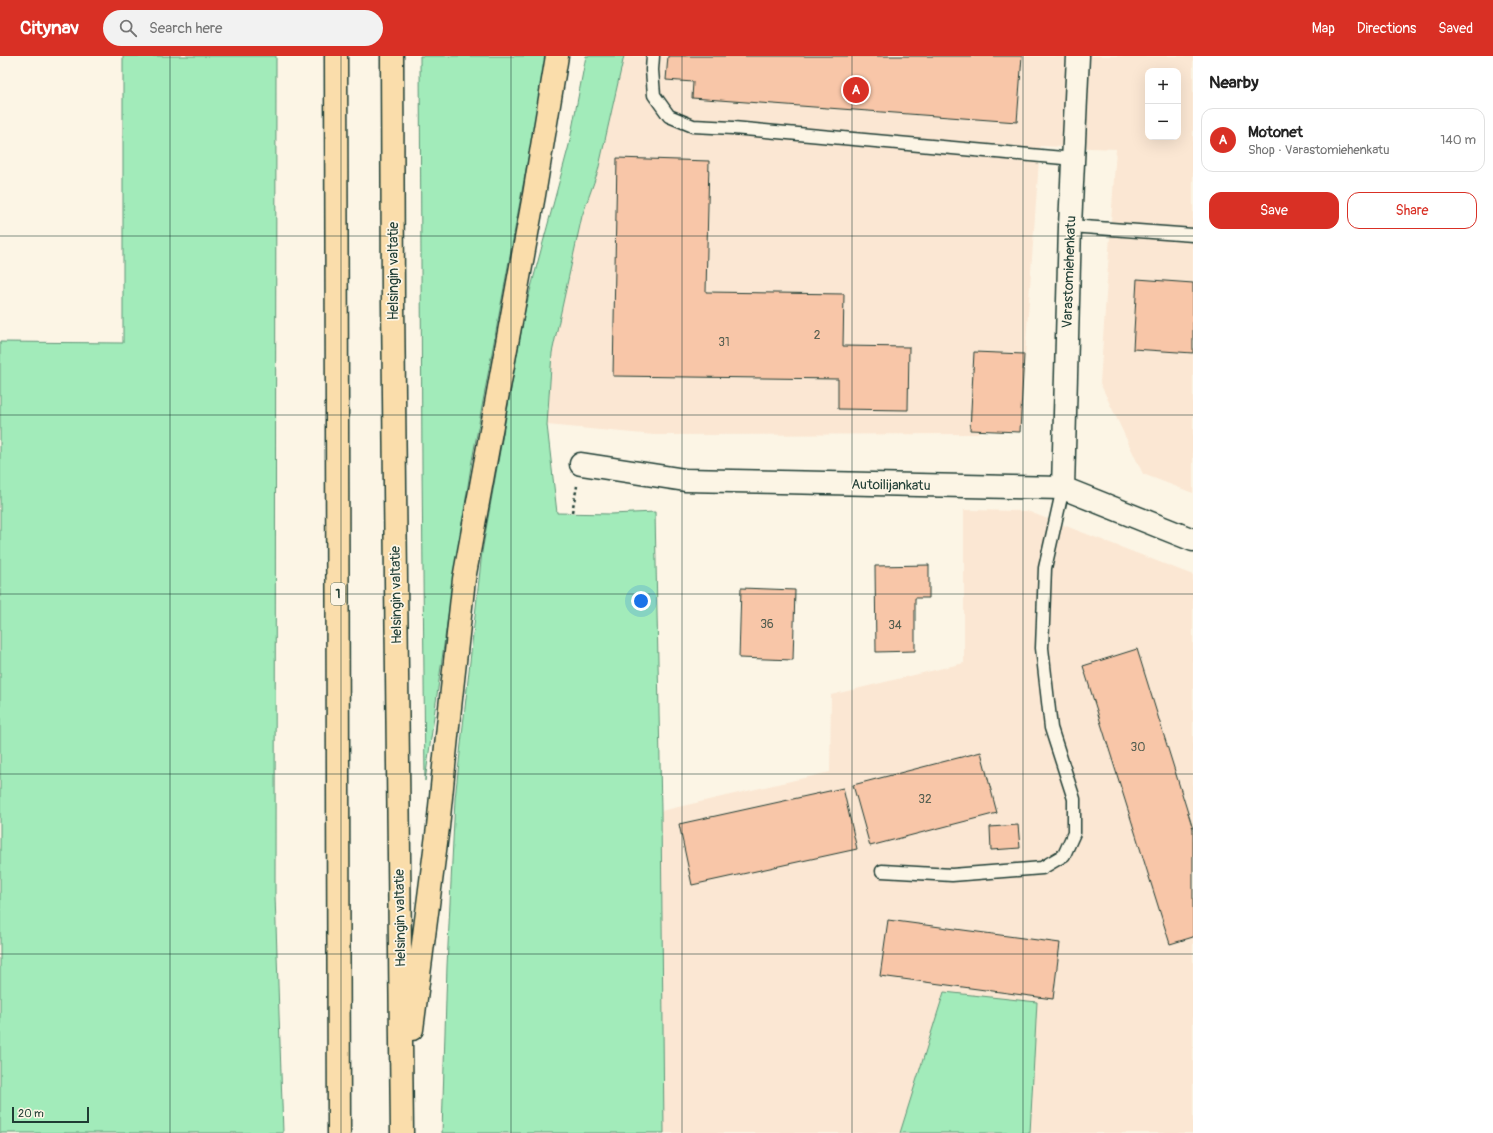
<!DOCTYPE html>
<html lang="en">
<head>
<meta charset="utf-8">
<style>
  :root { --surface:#fff; --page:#f2f2f2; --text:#222; --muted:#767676; --line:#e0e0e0; --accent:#d93025 }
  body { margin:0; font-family:Pangolin,sans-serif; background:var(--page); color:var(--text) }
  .controls { position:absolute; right:12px; top:12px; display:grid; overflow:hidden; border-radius:8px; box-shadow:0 4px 16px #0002 }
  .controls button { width:36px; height:36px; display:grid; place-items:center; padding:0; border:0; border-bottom:1px solid var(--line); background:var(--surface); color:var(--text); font:20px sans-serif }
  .scale { position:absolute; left:12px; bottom:10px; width:77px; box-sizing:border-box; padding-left:4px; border:2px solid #1f3d34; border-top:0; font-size:11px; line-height:14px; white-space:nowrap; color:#1f3d34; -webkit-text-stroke:3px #fcf5e5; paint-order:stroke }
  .you { position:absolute; left:641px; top:545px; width:14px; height:14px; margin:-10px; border:3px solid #fff; border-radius:50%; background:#1a73e8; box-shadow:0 0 0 6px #1a73e833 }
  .badge { display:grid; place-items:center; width:26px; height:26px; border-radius:50%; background:var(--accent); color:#fff; font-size:13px; font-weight:700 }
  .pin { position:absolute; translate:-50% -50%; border:2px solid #fff; box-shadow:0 1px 4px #0006 }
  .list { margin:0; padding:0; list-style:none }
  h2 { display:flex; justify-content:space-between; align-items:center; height:52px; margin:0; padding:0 16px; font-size:17px }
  h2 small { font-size:13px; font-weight:400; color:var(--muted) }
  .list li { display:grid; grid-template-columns:26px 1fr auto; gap:12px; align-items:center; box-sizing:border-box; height:64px; margin:0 8px 8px; padding:0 8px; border:1px solid var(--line); border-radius:12px }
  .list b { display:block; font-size:15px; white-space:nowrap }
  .list p { margin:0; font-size:13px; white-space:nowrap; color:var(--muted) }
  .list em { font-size:13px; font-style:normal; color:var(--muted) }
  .actions { display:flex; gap:8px; padding:12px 16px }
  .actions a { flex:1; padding:9px 0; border:1px solid var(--accent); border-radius:12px; text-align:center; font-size:14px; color:var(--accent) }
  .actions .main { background:var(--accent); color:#fff }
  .icon { flex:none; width:22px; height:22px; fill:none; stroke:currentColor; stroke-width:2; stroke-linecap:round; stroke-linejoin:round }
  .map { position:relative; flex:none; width:1193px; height:1077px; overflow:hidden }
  header { display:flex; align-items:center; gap:24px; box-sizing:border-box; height:56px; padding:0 20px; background:var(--accent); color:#fff }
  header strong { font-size:19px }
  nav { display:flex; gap:22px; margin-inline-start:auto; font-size:14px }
  .search { width:280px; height:36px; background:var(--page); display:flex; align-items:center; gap:10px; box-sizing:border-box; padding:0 14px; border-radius:22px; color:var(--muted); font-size:15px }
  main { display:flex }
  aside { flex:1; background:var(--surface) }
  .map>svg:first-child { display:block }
  .built { fill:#fbe7d3; fill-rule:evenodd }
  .green { fill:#a2ebba; stroke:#609477 }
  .building { fill:#f8c6a8; stroke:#1f3d34 }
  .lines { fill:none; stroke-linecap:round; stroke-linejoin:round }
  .service-casing { stroke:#1f3d34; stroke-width:15 }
  .minor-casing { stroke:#1f3d34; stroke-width:25 }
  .motorway-casing { stroke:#1f3d34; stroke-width:25 }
  .path { stroke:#1f3d34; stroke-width:2.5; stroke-dasharray:3 3; stroke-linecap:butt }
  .service { stroke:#fcf5e5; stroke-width:12 }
  .minor { stroke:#fcf5e5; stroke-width:22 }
  .motorway { stroke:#faddab; stroke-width:22 }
  .grid { fill:none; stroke:#1f3d34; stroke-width:1; stroke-opacity:0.55 }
  .labels { text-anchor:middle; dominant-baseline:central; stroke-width:3.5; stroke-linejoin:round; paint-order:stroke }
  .number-label { font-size:12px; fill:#555f51 }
  .shield { fill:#fcf5e5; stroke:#617469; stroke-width:1 }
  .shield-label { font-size:13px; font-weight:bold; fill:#1f3d34 }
  .street-label { font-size:14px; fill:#1f3d34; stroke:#fcf5e5 }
</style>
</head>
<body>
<header>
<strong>Citynav</strong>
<div class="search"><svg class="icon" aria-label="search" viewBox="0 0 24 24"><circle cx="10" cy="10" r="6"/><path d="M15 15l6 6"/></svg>Search here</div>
<nav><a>Map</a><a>Directions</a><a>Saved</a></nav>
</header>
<main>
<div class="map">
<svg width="1193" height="1077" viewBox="0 0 1193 1077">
  <rect width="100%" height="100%" fill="#fcf5e5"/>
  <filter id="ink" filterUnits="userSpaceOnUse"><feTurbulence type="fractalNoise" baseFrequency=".025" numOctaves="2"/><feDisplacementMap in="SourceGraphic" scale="8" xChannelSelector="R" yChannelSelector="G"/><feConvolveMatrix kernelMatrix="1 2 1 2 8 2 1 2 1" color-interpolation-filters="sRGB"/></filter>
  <g filter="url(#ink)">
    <path class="built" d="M624,0h569v437l-50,-19 -43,-91 16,-234 -76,-3 -17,238 -46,50 -323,1 -107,-10 5,-72 30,-137 16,-45zM1148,15h30v66h-30z
      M964,454l63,1 166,64v558h-529l-3,-322 169,-39 1,-77 133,-32z"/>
    <path class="green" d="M123,0h153l-1,839 8,238h-283v-791l123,1z
      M420,0h127l-76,410 -21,136 -25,179 -3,-314z
      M586,0h38l-26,115 -16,45 -30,137 -5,72 10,88 54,1 44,-2 6,299 3,322h-222l5,-167 8,-167 27,-247 43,-242 44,-165z
      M944,936l93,10 -7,131h-130z"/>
    <path class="building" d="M668,0h354l-5,66 -325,-24 1,-16 -27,-2z
      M617,102l92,3 -3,131 138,2 -1,52 66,1 -1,63 -70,-1v-30l-225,-3z
      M1137,223l56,4v70l-60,-4z
      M974,296l50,2 -4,78 -50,-2z
      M929,509v33h-14v53l-39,1 -1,-86z
      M741,532l54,2 -2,70 -54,-2z
      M1137,593l56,180v108l-23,7 -87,-278z
      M981,696l16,61 -127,33 -17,-61z
      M843,732l14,61 -165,36 -13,-61z
      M1018,769l2,23 -29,2 -1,-23z
      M888,864l172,23 -7,56 -173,-23z"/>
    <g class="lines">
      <defs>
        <path id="service" d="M653,0l-1,14 2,25 15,21 24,10 40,2 341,31
          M1070,170l123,9
          M882,815l70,4 90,-7 22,-13 10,-22v-34l-23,-71 -9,-80 3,-80 18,-80"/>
        <path id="minor" d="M581,408l104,16 378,8 130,52
          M1063,432l7,-262 8,-170"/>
        <path id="motorway" d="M336,0l3,1077
          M392,0l1,247 9,830
          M412,973l26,-202 10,-101 16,-147 70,-384 23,-139"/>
      </defs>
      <use href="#service" class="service-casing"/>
      <use href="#minor" class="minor-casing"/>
      <use href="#motorway" class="motorway-casing"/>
      <path class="path" d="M572,456l5,-26"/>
      <use href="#service" class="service"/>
      <use href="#minor" class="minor"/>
      <use href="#motorway" class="motorway"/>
    </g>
  </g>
  <path class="grid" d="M170,0v1077M341,0v1077M511,0v1077M682,0v1077M852,0v1077M1023,0v1077M0,180h1193M0,359h1193M0,538h1193M0,718h1193M0,898h1193"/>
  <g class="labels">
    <g class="number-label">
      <text x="817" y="279">2</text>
      <text x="724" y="286">31</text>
      <text x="767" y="568">36</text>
      <text x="895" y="569">34</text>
      <text x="1138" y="691">30</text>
      <text x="925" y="743">32</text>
    </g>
    <rect class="shield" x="331" y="527" width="14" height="22" rx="3"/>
    <g class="shield-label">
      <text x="338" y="538">1</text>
    </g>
    <g class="street-label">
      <text transform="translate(393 215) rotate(-90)">Helsingin valtatie</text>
      <text transform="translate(1069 216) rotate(-88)">Varastomiehenkatu</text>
      <text transform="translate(891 429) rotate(1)">Autoilijankatu</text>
      <text transform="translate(396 539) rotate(-91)">Helsingin valtatie</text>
      <text transform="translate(400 862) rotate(-91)">Helsingin valtatie</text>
    </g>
  </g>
</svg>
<div class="controls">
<button>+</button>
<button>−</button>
</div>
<div class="scale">20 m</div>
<div class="you"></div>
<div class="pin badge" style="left:856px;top:34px">A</div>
</div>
<aside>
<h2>Nearby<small></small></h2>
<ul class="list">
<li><span class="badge">A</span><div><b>Motonet</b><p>Shop · Varastomiehenkatu</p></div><em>140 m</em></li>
</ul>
<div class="actions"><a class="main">Save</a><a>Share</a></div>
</aside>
</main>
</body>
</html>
